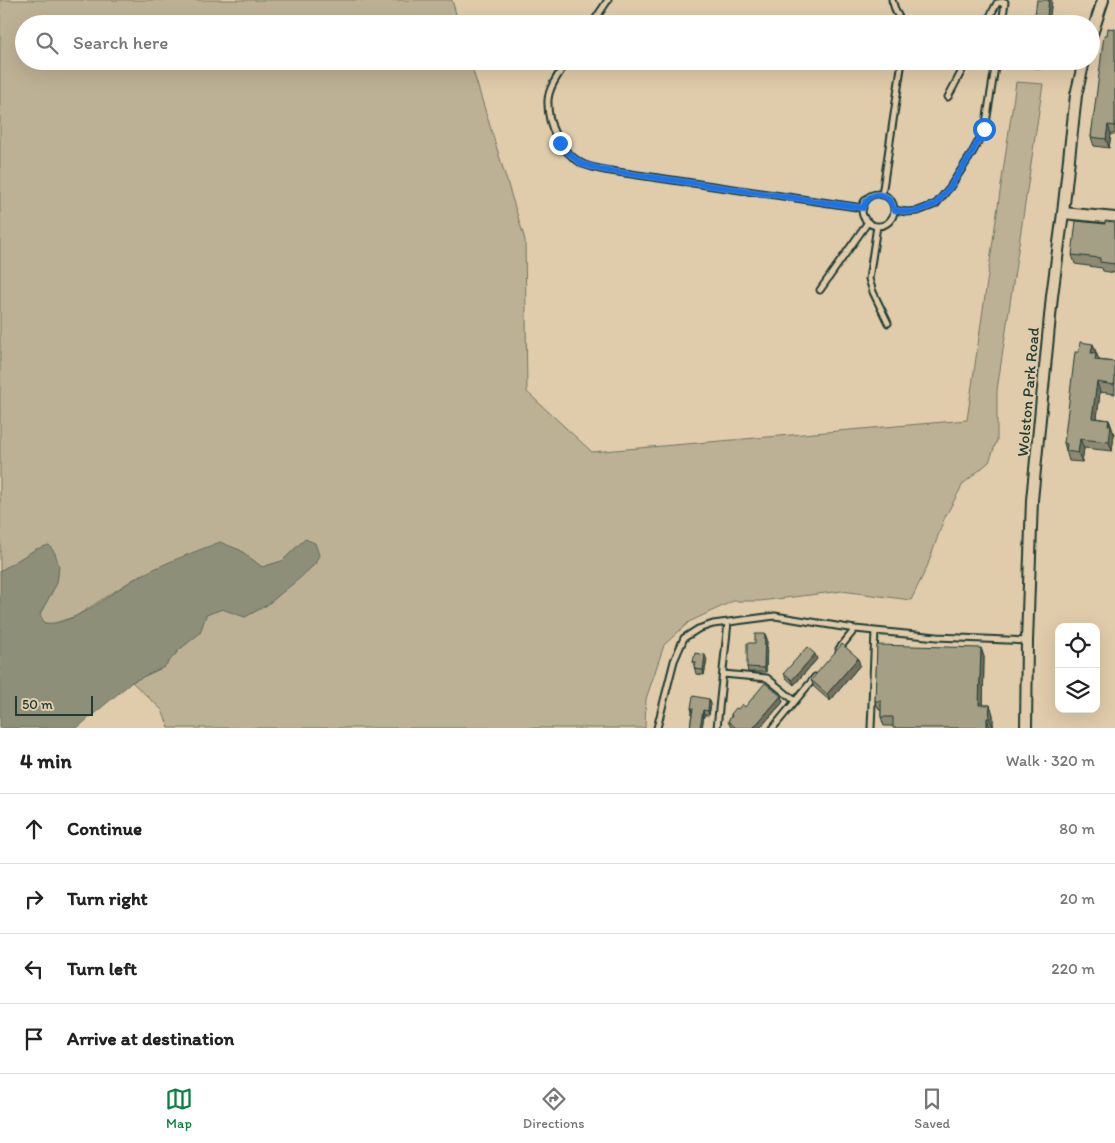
<!DOCTYPE html>
<html lang="en">
<head>
<meta charset="utf-8">
<style>
  :root { --surface:#fff; --page:#f2f2f2; --text:#222; --muted:#767676; --line:#e0e0e0; --accent:#0b8043 }
  body { margin:0; font-family:Itim,sans-serif; background:var(--page); color:var(--text) }
  .controls { position:absolute; right:15px; bottom:15px; display:grid; overflow:hidden; border-radius:10px; box-shadow:0 5px 20px #0002 }
  .controls button { width:45px; height:45px; display:grid; place-items:center; padding:0; border:0; border-bottom:1px solid var(--line); background:var(--surface); color:var(--text); font:25px sans-serif }
  .scale { position:absolute; left:15px; bottom:12px; width:78px; box-sizing:border-box; padding-left:5px; border:2px solid #1f3d34; border-top:0; font-size:14px; line-height:18px; white-space:nowrap; color:#1f3d34; -webkit-text-stroke:4px #e0cbaa; paint-order:stroke }
  .stop { position:absolute; width:15px; height:15px; margin:-11px; border:4px solid #1a73e8; border-radius:50%; background:#fff }
  .stop.end { background:#1a73e8; border-color:#fff; box-shadow:0 1px 5px #0008 }
  .list { margin:0; padding:0; list-style:none }
  h2 { display:flex; justify-content:space-between; align-items:center; height:65px; margin:0; padding:0 20px; font-size:21px }
  h2 small { font-size:16px; font-weight:400; color:var(--muted) }
  .list li { display:grid; grid-template-columns:32px 1fr auto; gap:15px; align-items:center; box-sizing:border-box; height:70px; padding:0 20px; border-top:1px solid var(--line) }
  .list b { display:block; font-size:19px; white-space:nowrap }
  .list em { font-size:16px; font-style:normal; color:var(--muted) }
  .icon { flex:none; width:28px; height:28px; fill:none; stroke:currentColor; stroke-width:2; stroke-linecap:round; stroke-linejoin:round }
  .map { position:relative; flex:none; width:1115px; height:728px; overflow:hidden }
  .search { position:absolute; background:var(--surface); box-shadow:0 5px 20px #0002; left:15px; right:15px; top:15px; height:55px; display:flex; align-items:center; gap:12px; box-sizing:border-box; padding:0 18px; border-radius:28px; color:var(--muted); font-size:19px }
  .sheet { height:345px; background:var(--surface) }
  nav { display:flex; justify-content:space-around; align-items:center; box-sizing:border-box; height:70px; border-top:1px solid var(--line); background:var(--surface); font-size:14px; color:var(--muted) }
  nav a { display:grid; justify-items:center; gap:2px }
  nav .on { color:var(--accent) }
  .map>svg:first-child { display:block }
  .green { fill:#bdb195; stroke:#6e7764 }
  .water { fill:#8e8f79; stroke:#626e5d }
  .lines { fill:none; stroke-linecap:round; stroke-linejoin:round }
  .service-casing { stroke:#1f3d34; stroke-width:9 }
  .minor-casing { stroke:#1f3d34; stroke-width:14 }
  .service { stroke:#e0cbaa; stroke-width:5 }
  .minor { stroke:#e0cbaa; stroke-width:10 }
  .wall { fill:#8d8972; stroke:#1f3d34 }
  .shaded-wall { fill:#736f5d; stroke:#1f3d34 }
  .building { fill:#a49f85; stroke:#1f3d34 }
  .route { stroke:#1a73e8; stroke-width:6 }
  .labels { text-anchor:middle; dominant-baseline:central; stroke-width:4; stroke-linejoin:round; paint-order:stroke }
  .street-label { font-size:16px; fill:#1f3d34; stroke:#e0cbaa }
</style>
</head>
<body>
<div class="map">
<svg width="1115" height="728" viewBox="0 0 1115 728">
  <rect width="100%" height="100%" fill="#e0cbaa"/>
  <filter id="ink" filterUnits="userSpaceOnUse"><feTurbulence type="fractalNoise" baseFrequency=".02" numOctaves="2"/><feDisplacementMap in="SourceGraphic" scale="10" xChannelSelector="R" yChannelSelector="G"/><feConvolveMatrix kernelMatrix="1 2 1 2 8 2 1 2 1" color-interpolation-filters="sRGB"/></filter>
  <g filter="url(#ink)">
    <path class="green" d="M0,0h452l7,24h-435v37h446l55,179 2,152 65,60 375,-32 49,-338 27,2 -46,306v50l-8,22 -26,22 -19,35 -17,48 -16,33 -69,-9 -82,10h-27l-44,21 -25,23 -18,54 -1,29h-476l-7,-18 -30,-28 32,-15 15,-17 21,-17 6,-18 16,-6 23,8 22,-12 48,-41 -10,-25 -23,22 -20,6 -22,-17 -100,25 -64,41 -24,8 -8,-1 -4,-9 17,-31 2,-17 -23,-17 -36,22z"/>
    <path class="water" d="M305,539l10,4 4,12 -4,9 -15,14 -33,27 -22,12 -23,-8 -16,6 -6,18 -21,17 -15,17 -32,15 -55,46h-77v-157l36,-22 13,-4 6,8 4,13 -2,17 -17,31 4,9c32,4 70,-34 98,-48 25,-13 52,-23 78,-33l20,8 22,17 20,-6z"/>
    <g class="lines">
      <defs>
        <path id="service" d="M892,0l4,12 7,12
          M592,24l16,-24
          M986,24l11,-21 8,-1 -3,22
          M567,61c-7,12 -18,25 -19,39 -1,25 11,50 33,63 7,4 16,5 23,7l259,38
          M948,97l19,-36
          M862 210a16 16 0 1 1 32 0a16 16 0 1 1-32 0Z
          M882,195l20,-134
          M894,210l13,2 11,-1 18,-7 14,-17 21,-32 14,-26 11,-68
          M877,226l-8,53 4,13 15,31
          M820,290l48,-68
          M839,649l16,-20
          M723,674l44,4 28,23
          M657,728l17,-67 10,-23 14,-9 15,-5 62,-8 80,13 20,2 62,6 90,4
          M717,728l11,-106
          M773,728l42,-51
          M871,728l4,-97"/>
        <path id="minor" d="M1091,37l12,-37
          M1063,213l52,5
          M1026,728l1,-87 5,-141 20,-204 11,-83 13,-118 8,-34"/>
      </defs>
      <use href="#service" class="service-casing"/>
      <use href="#minor" class="minor-casing"/>
      <use href="#service" class="service"/>
      <use href="#minor" class="minor"/>
    </g>
    <path class="wall" d="M1115,29v105h-4l-2,14 -15,-2 -3,-9 16,-102z
      M1022,61h21l-1,8 -18,-3z
      M1115,222v51l-12,-2 -1,-3 -27,-4 -3,-9 33,-31z
      M1093,344l6,16 16,2v32l-15,-2 -3,26 12,2 5,14 -2,17 -28,-3 -2,14 -13,-1 -5,-18z
      M765,634l2,5 -1,33h-18l-1,-5 8,-24z
      M981,648l3,9 -1,48h7l3,10v12l-109,-1 -3,-9v-7h-2l-4,-9z
      M817,659l-23,26 -8,-7 -2,-5z
      M707,660l-3,15 -8,-1 -3,-12z
      M860,665l-30,36 -16,-14 -3,-7z
      M781,696l2,6 -23,26h-28l-2,-2 -2,-5 3,-5v-2l14,-7z
      M709,699l2,5 -2,11h-5l-2,13h-12l2,-16 -1,-4z"/>
    <path class="shaded-wall" d="M1049,0h3l-3,24h-3z
      M1040,61h3l-1,8 -2,-7z
      M1108,125l3,9 -2,14 -3,-9z
      M1093,344l3,9h-5z
      M1096,353l4,9 -5,-2z
      M1097,382l3,10 -4,35 -4,-9z
      M1109,420l5,14 -2,17 -3,-9z
      M1080,439l4,9 -2,14 -4,-9z
      M765,634l2,5 -1,33 -2,-4z
      M981,648l3,9 -1,57 -4,-9z
      M815,654l2,5 -23,26 -2,-5z
      M705,655l2,5 -3,15 -1,-5z
      M858,658l2,7 -30,36 -3,-7z
      M781,696l2,6 -23,26h-6v-1z
      M709,699l2,5 -2,11 -1,-4z
      M990,705l3,10v12l-4,-9z
      M703,710l1,5 -2,13h-2z
      M987,718l3,9v1h-3z"/>
    <path class="building" d="M1037,0h12l-3,24h-19l1,-10 7,1z
      M1108,28l7,1v97l-7,-1 -2,14 -15,-2 13,-102h3z
      M1076,221l29,3v-3l10,1v42l-15,-2v-4l-28,-3z
      M1080,342l13,2 -2,9h5l-1,7 20,2v18l-1,5 -17,-3 -5,36 17,2 -1,5h3l-2,17 -29,-3 -2,14 -12,-2 1,-7 -3,-1 11,-91h4z
      M755,634h10l-1,34 -17,-1v-24h8z
      M842,644l16,14 -31,36 -16,-14z
      M877,645l104,3 -2,57h11l-1,13h-2v10h-94v-11h-12v-16h-6z
      M807,647l8,7 -23,26 -8,-7z
      M695,653l10,2 -2,15 -8,-1 1,-7h-3z
      M765,683l16,13 -27,31 1,1h-19l-8,-7 4,-5 -1,-2 5,-6 2,1 4,-5 3,3z
      M693,696l16,3 -1,12 -5,-1 -3,18h-10l3,-20h-2z"/>
  </g>
  <g class="lines" filter="url(#ink)">
    <path class="route" d="M560,143l8,10 14,11 22,6 259,38c5,-19 28,-17 31,2l13,2 11,-1 18,-7 14,-17 21,-32 13,-26"/>
  </g>
  <g class="labels">
    <g class="street-label">
      <text transform="translate(1028 392) rotate(-85)">Wolston Park Road</text>
    </g>
  </g>
</svg>
<div class="controls">
<button><svg class="icon" aria-label="locate" viewBox="0 0 24 24"><circle cx="12" cy="12" r="6"/><path d="M12 2v4M12 18v4M2 12h4M18 12h4"/></svg></button>
<button><svg class="icon" aria-label="layers" viewBox="0 0 24 24"><path d="M12 4l9 5-9 5-9-5zM3 14l9 5 9-5"/></svg></button>
</div>
<div class="scale">50 m</div>
<div class="stop" style="left:984px;top:129px"></div>
<div class="stop end" style="left:560px;top:143px"></div>
<div class="search"><svg class="icon" aria-label="search" viewBox="0 0 24 24"><circle cx="10" cy="10" r="6"/><path d="M15 15l6 6"/></svg>Search here</div>
</div>
<section class="sheet">
<h2>4 min<small>Walk · 320 m</small></h2>
<ul class="list">
<li><svg class="icon" aria-label="ahead" viewBox="0 0 24 24"><path d="M12 20V5M6 11l6-6 6 6"/></svg><div><b>Continue</b></div><em>80 m</em></li>
<li><svg class="icon" aria-label="right" viewBox="0 0 24 24"><path d="M7 20v-9h11M14 6l5 5-5 5"/></svg><div><b>Turn right</b></div><em>20 m</em></li>
<li><svg class="icon" aria-label="left" viewBox="0 0 24 24"><path d="M17 20v-9H6M10 6l-5 5 5 5"/></svg><div><b>Turn left</b></div><em>220 m</em></li>
<li><svg class="icon" aria-label="arrive" viewBox="0 0 24 24"><path d="M6 21V4h12l-3 4 3 4H6"/></svg><div><b>Arrive at destination</b></div></li>
</ul>
</section>
<nav>
<a class="on"><svg class="icon" aria-label="map" viewBox="0 0 24 24"><path d="M3 6l6-2 6 2 6-2v14l-6 2-6-2-6 2zM9 4v14M15 6v14"/></svg>Map</a>
<a><svg class="icon" aria-label="directions" viewBox="0 0 24 24"><path d="M12 3l9 9-9 9-9-9zM9 14v-3h6M13 9l2 2-2 2"/></svg>Directions</a>
<a><svg class="icon" aria-label="saved" viewBox="0 0 24 24"><path d="M7 4h10v16l-5-4-5 4z"/></svg>Saved</a>
</nav>
</body>
</html>
